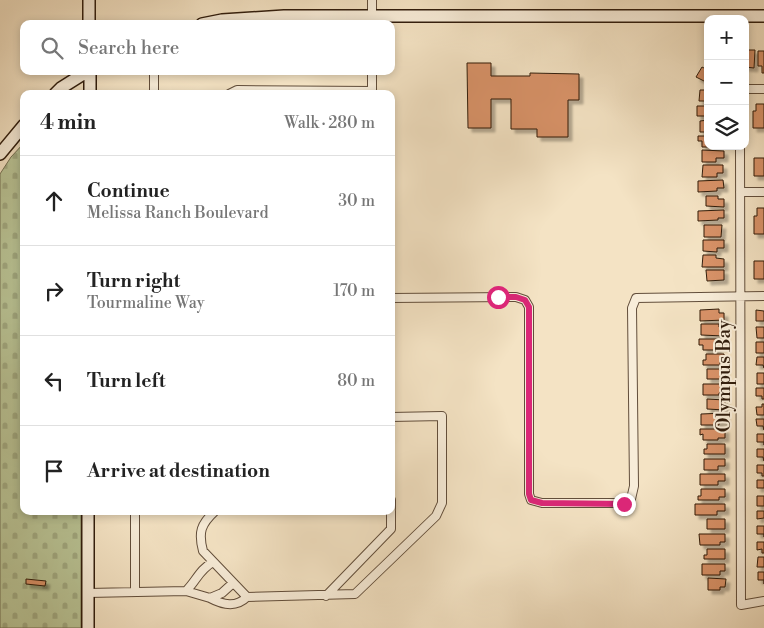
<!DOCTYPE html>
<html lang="en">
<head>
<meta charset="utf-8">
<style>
  :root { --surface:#fff; --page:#f6f6f6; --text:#222; --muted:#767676; --line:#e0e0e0 }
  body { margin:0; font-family:"Libre Bodoni",serif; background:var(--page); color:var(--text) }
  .controls { position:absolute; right:15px; top:15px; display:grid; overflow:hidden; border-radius:10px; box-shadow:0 2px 8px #0003 }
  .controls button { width:45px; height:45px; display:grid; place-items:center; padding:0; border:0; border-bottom:1px solid var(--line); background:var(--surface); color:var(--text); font:25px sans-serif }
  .stop { position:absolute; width:15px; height:15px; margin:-11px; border:4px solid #db2777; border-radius:50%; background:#fff }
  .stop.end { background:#db2777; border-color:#fff; box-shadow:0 1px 5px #0008 }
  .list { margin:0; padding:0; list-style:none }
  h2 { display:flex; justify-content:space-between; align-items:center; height:65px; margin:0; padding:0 20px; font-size:21px }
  h2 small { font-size:16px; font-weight:400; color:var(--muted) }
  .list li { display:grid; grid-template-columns:32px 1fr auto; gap:15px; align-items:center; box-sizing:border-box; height:90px; padding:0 20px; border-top:1px solid var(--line) }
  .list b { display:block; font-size:19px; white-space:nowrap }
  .list p { margin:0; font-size:16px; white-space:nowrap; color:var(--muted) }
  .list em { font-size:16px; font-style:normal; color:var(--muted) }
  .icon { flex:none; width:28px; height:28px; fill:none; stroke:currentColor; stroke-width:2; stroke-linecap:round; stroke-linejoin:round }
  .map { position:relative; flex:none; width:764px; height:628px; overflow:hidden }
  .search { position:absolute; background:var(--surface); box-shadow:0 2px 8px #0003; left:20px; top:20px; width:375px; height:55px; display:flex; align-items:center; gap:12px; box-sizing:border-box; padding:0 18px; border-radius:10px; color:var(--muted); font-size:19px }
  .panel { position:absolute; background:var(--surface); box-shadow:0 2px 8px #0003; left:20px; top:90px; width:375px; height:425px; border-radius:10px }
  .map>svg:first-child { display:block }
  .cemetery { fill:url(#cemetery-stones); stroke:#757052 }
  .building { fill:#d89267; stroke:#311d0d; filter:url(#shadow) }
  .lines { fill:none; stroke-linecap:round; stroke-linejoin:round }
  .street-casing { stroke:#624e3b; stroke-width:10 }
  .secondary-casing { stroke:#311d0d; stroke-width:14 }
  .street { stroke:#f8edd9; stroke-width:8 }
  .secondary { stroke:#f8edd9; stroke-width:11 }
  .route { stroke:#db2777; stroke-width:6 }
  .labels { text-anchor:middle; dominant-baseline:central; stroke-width:4; stroke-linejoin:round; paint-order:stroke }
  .street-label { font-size:19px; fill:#311d0d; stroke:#f8edd9 }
</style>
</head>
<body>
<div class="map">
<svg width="764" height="628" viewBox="0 0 764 628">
  <defs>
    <pattern id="cemetery-stones" width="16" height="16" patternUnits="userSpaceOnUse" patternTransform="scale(1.25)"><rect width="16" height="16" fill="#b9c496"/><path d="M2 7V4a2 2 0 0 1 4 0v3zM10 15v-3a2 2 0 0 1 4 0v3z" fill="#a0a880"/></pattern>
    <filter id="shadow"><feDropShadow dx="4" dy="4" stdDeviation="1" flood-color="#0004"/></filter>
  </defs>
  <rect width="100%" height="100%" fill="#f4e3c4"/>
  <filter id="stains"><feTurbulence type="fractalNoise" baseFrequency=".004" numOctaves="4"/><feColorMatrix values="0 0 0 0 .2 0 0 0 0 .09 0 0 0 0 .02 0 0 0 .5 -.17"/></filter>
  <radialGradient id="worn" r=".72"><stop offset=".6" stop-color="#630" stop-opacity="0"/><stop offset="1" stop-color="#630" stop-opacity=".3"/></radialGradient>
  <path class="cemetery" d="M24,143v368h57v117h-81v-454l11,-17z"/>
  <path class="building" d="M745,50h10l-1,18 -9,-1z
    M758,51h6v22h-2v-7h-4z
    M467,63h24v13h39v-3l49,1v26h-11v37h-31v-8h-26v-30h-20v29h-23z
    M702,67l6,3v13l-12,-6z
    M700,90h8v11h-9z
    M756,104h8v24h-11v-17h3z
    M697,106h11v10h-11z
    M708,120v12h-8v-11z
    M698,136h10v10l9,1h-15v-6h-4z
    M702,150l22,1v7h-8v4h-14z
    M754,158h10v18h-10z
    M703,165h20v8h-6v4h-15z
    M723,180l1,8h-7v3l-19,1v-11z
    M706,196h12v3h6v8l-18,-1z
    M757,208h7v26h-10v-18h3z
    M724,210v8h-6v2l-20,1v-10z
    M704,225h18l-1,12h-17z
    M703,240h21v8h-7v4l-14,-1z
    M703,255h13v3l8,1v8h-22z
    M754,261h10v18h-10z
    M706,270h18v10l-17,1z
    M719,309v4h5v7l-24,1v-11z
    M756,310l8,1v10h-8z
    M701,324h18v3l5,1v8l-23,-1z
    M756,327h8v11h-7z
    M699,339h26l-1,8h-6v3h-15v-5h-4z
    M756,342h8v11h-8z
    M706,354h18v8h-4v3h-17v-5h3z
    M757,357h7v11l-1,-3h-7z
    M707,369h18l-1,10h-17z
    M757,373h7v11h-7z
    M703,384h22v9h-6v2h-16z
    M756,388h8v11h-2v-3h-6z
    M707,399l18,1v10l-18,-1z
    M762,404h2v11h-7l-1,-8h6z
    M725,413v9h-6v3h-18v-11z
    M756,419h8v11l-1,-4h-6z
    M700,429h25v9h-7v2h-15v-6l-3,1z
    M757,434h7v11v-3h-7z
    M707,444h18v10h-21v-5h3z
    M757,449h7v12l-1,-4h-6z
    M704,459h21v7h-7v4h-14z
    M757,465h7v11h-2v-3h-5z
    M700,474h25v7h-7v4h-18z
    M757,480h7v8h-7z
    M701,489h24v8h-6v3h-21v-4h3z
    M757,496h7v10h-7z
    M695,504h30v7h-8v4h-22z
    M757,511h7v7l-7,1z
    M707,519h18v10h-18z
    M757,526h7v11v-3h-7z
    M699,534h26v8h-5v3h-20z
    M757,542h7v11h-2v-4l-5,1z
    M707,549h18v10h-21v-4h3z
    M758,557h6v10h-7z
    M702,564h23v7h-5v4h-18z
    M758,572h6v12v-4h-6z
    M708,578l18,1 -1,8h-5v3h-12z
    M26,579l20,2 -1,5 -19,-2z"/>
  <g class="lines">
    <defs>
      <path id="street" d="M372,24v-24
        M154,71v23
        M745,89h19
        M229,94l8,-4 135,1
        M372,94v-23
        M740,146l1,459 23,-4
        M740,192h24
        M391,298l125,-1 9,3 4,7v187l2,6 11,3h83l6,-4 3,-13 -2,-178 4,-10 128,-2
        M391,500v9
        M135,511v81
        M215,511c-14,13 -17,21 -12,40l44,46 108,-3 81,-78 6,-13v-87l-51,1
        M186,591l24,7 12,-5 11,-10
        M88,593l98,-2c11,-11 13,-21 27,-29
        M326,596l65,-67v-18
        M210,598c13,7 26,10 37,-1"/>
      <path id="secondary" d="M89,0v24
        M202,24l20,-4 62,-4h480
        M55,94l6,-6 27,-17
        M90,94v-23
        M0,154l24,-29
        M88,511v117"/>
    </defs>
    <use href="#street" class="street-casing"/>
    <use href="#secondary" class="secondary-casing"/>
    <use href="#street" class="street"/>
    <use href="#secondary" class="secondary"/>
  </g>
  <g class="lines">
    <path class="route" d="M498,297h18l9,3 4,7v187l2,6 11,3 82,1"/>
  </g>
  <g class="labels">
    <g class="street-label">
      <text transform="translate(724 376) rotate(-90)">Olympus Bay</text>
    </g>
  </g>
  <rect width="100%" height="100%" filter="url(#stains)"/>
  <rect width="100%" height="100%" fill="url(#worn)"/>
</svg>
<div class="controls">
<button>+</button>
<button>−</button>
<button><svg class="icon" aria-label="layers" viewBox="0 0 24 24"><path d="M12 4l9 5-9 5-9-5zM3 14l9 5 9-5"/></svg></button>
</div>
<div class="stop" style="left:498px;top:297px"></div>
<div class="stop end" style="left:624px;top:504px"></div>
<div class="search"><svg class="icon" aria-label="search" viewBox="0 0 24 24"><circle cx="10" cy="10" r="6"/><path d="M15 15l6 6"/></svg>Search here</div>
<section class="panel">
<h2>4 min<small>Walk · 280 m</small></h2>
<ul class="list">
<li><svg class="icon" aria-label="ahead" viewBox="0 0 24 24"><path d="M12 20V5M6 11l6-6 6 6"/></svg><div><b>Continue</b><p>Melissa Ranch Boulevard</p></div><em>30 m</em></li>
<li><svg class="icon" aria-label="right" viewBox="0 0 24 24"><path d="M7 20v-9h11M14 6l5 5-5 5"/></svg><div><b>Turn right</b><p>Tourmaline Way</p></div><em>170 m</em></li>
<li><svg class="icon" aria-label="left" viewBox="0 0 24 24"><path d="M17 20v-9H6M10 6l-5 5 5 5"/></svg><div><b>Turn left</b></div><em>80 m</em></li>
<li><svg class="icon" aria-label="arrive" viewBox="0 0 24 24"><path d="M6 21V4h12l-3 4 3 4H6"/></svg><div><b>Arrive at destination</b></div></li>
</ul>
</section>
</div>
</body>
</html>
